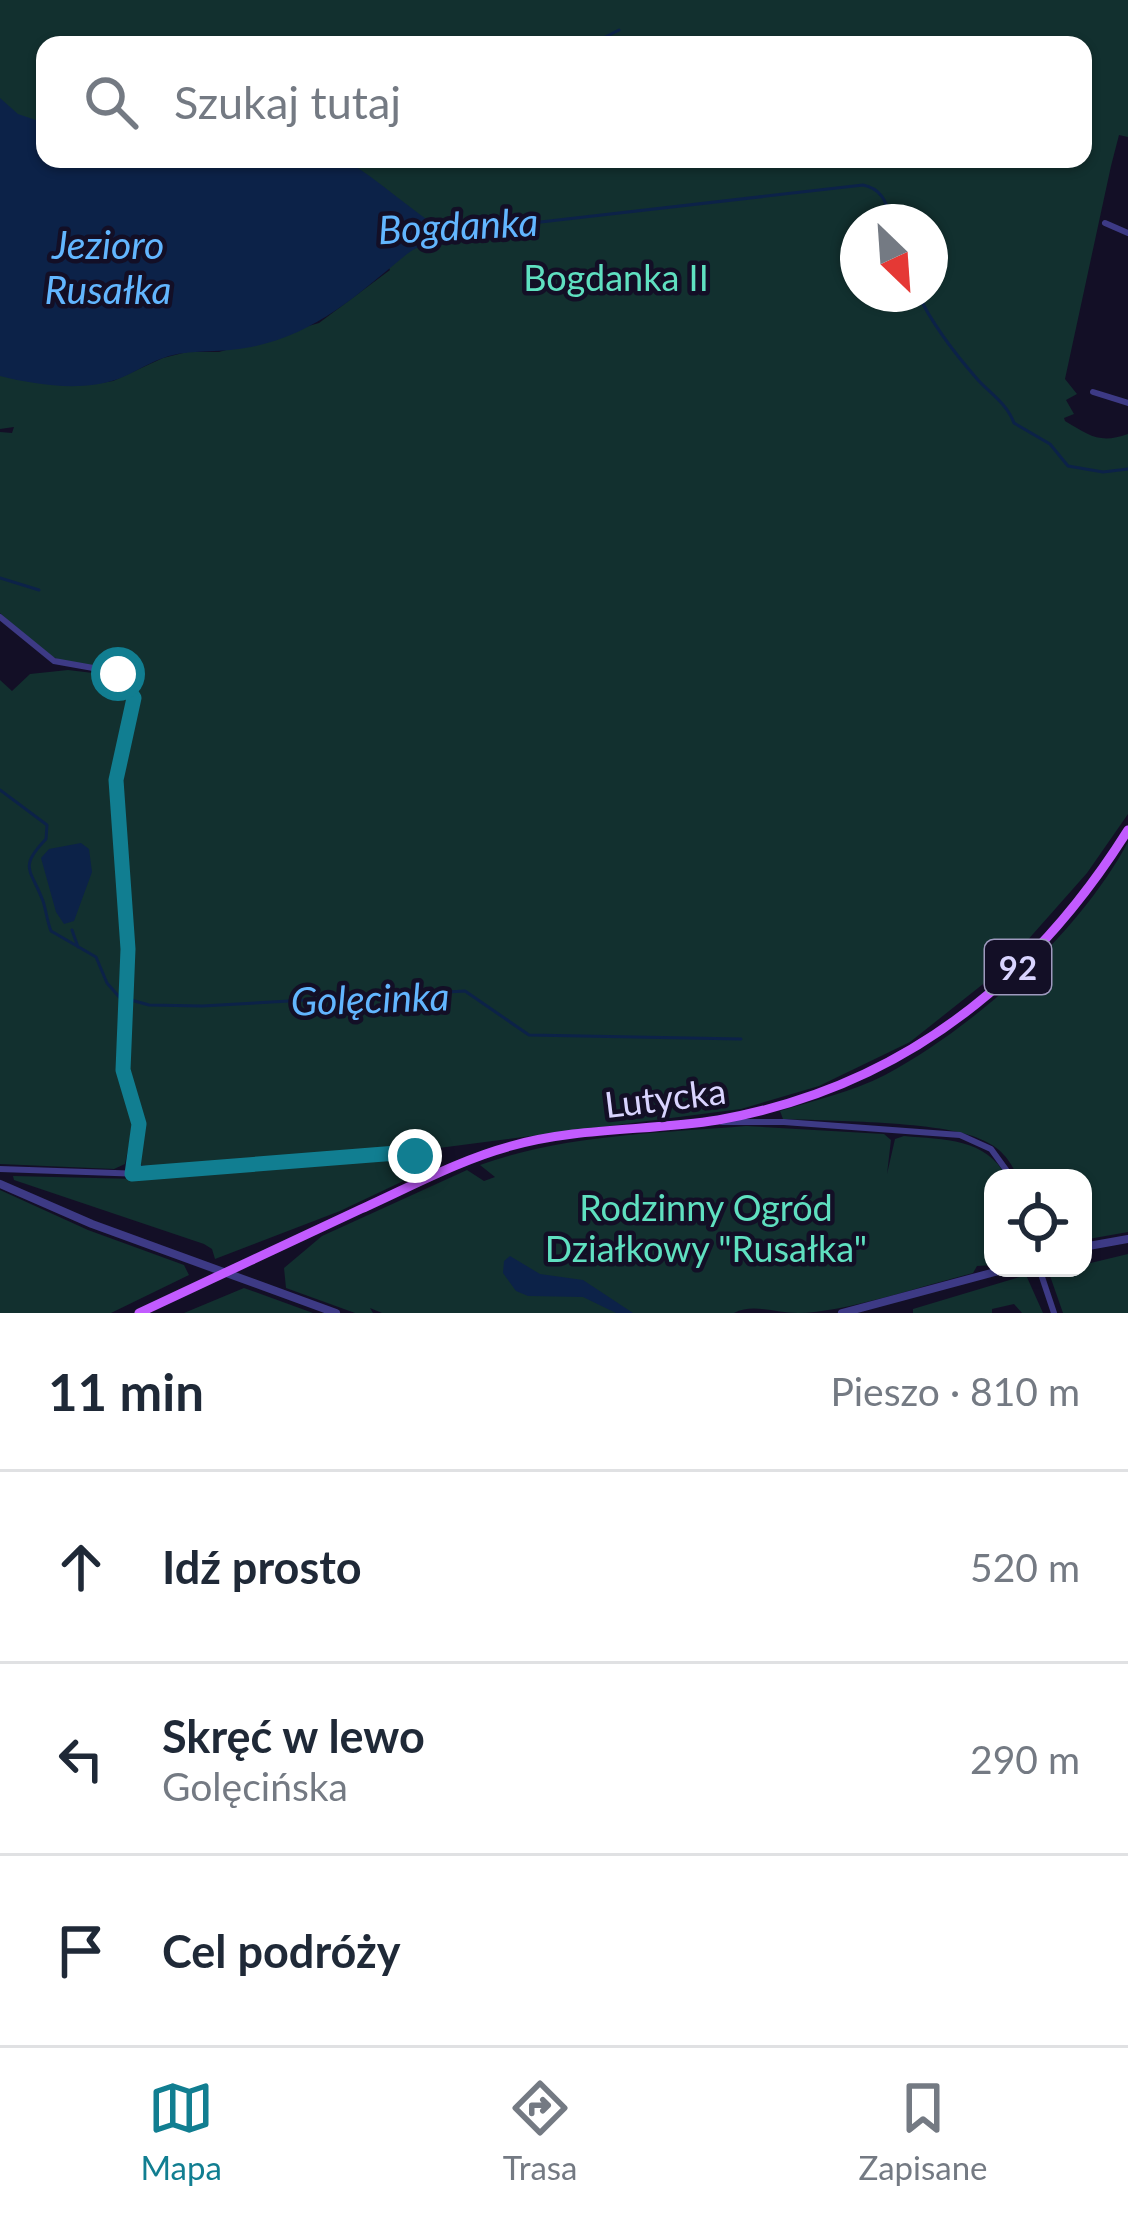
<!DOCTYPE html>
<html lang="pl">
<head>
<meta charset="utf-8">
<style>
  :root { --surface:#fff; --page:#f6f6f7; --text:#1f2937; --muted:#747a83; --line:#e0e1e3; --accent:#117e91 }
  body { margin:0; font-family:Lato,sans-serif; background:var(--page); color:var(--text) }
  .controls { position:absolute; right:36px; bottom:36px; display:grid; overflow:hidden; border-radius:24px; box-shadow:0 3px 9px #0004 }
  .controls button { width:108px; height:108px; display:grid; place-items:center; padding:0; border:0; border-bottom:3px solid var(--line); background:var(--surface); color:var(--text); font:60px sans-serif }
  .compass { position:absolute; left:840px; top:204px; width:108px; height:108px; border-radius:50%; background:var(--surface); box-shadow:0 3px 9px #0004; rotate:155deg }
  .stop { position:absolute; width:36px; height:36px; margin:-27px; border:9px solid #117e91; border-radius:50%; background:#fff }
  .stop.end { background:#117e91; border-color:#fff; box-shadow:0 3px 12px #0008 }
  .list { margin:0; padding:0; list-style:none }
  h2 { display:flex; justify-content:space-between; align-items:center; height:156px; margin:0; padding:0 48px; font-size:51px }
  h2 small { font-size:39px; font-weight:400; color:var(--muted) }
  .list li { display:grid; grid-template-columns:78px 1fr auto; gap:36px; align-items:center; box-sizing:border-box; height:192px; padding:0 48px; border-top:3px solid var(--line) }
  .list b { display:block; font-size:45px; white-space:nowrap }
  .list p { margin:0; font-size:39px; white-space:nowrap; color:var(--muted) }
  .list em { font-size:39px; font-style:normal; color:var(--muted) }
  .icon { flex:none; width:66px; height:66px; fill:none; stroke:currentColor; stroke-width:2; stroke-linecap:round; stroke-linejoin:round }
  .map { position:relative; flex:none; width:1128px; height:1313px; overflow:hidden }
  .search { position:absolute; background:var(--surface); box-shadow:0 3px 9px #0004; left:36px; right:36px; top:36px; height:132px; display:flex; align-items:center; gap:30px; box-sizing:border-box; padding:0 42px; border-radius:24px; color:var(--muted); font-size:45px }
  .sheet { height:732px; background:var(--surface) }
  nav { display:flex; justify-content:space-around; align-items:center; box-sizing:border-box; height:168px; border-top:3px solid var(--line); background:var(--surface); font-size:33px; color:var(--muted) }
  nav a { display:grid; justify-items:center; gap:6px }
  nav .on { color:var(--accent) }
  .map>svg:first-child { display:block }
  .green { fill:#12302f; fill-rule:evenodd }
  .water { fill:#0c2248 }
  .lines { fill:none; stroke-linecap:round; stroke-linejoin:round }
  .stream { stroke:#0c2248; stroke-width:3 }
  .minor { stroke:#3d3a85; stroke-width:6 }
  .tertiary { stroke:#3d3a85; stroke-width:8 }
  .primary { stroke:#c25bff; stroke-width:9 }
  .route { stroke:#117e91; stroke-width:15 }
  .labels { text-anchor:middle; dominant-baseline:central; stroke-width:9; stroke-linejoin:round; paint-order:stroke }
  .shield { fill:#130f26; stroke:#9e99be; stroke-width:3 }
  .shield-label { font-size:33px; font-weight:bold; fill:#d9d4ff }
  .park-label { font-size:36px; fill:#5fe0c0; stroke:#130f26 }
  .street-label { font-size:36px; fill:#d9d4ff; stroke:#130f26 }
  .water-label { font-size:39px; font-style:italic; fill:#62b6ff; stroke:#130f26 }
</style>
</head>
<body>
<div class="map">
<svg width="1128" height="1313" viewBox="0 0 1128 1313">
  <rect width="100%" height="100%" fill="#130f26"/>
  <path class="green" d="M0,0h1128v137l-9,-2 -8,31 -46,213 12,15 -11,6 8,14 -10,4 1,3c25,15 35,23 63,13v380l-41,59 -85,96 -92,73 -91,44 -78,23 -302,39h-40l-238,20 -20,-3 -3,-9 5,-36 -16,-59 6,-90 -13,-173 5,-50 12,-52c-15,-40 -52,-24 -84,-39 -20,-10 -36,-28 -53,-44v-181l12,1 2,-6 -14,2v-63l86,19 27,-4 50,-23 24,-6h32l100,-29 71,-53 -47,-111h740v-114h-1038v90l-45,-20zM858,222h72v72h-72z
    M68,670l42,5 11,9 6,16 -16,82 15,169 -8,124 15,50 -8,39 -11,5 -114,-5v-484l12,11 18,-17z
    M1128,842v390l-45,8v-62h-65c-8,-19 -18,-31 -38,-39 -38,-18 -150,-18 -197,-20l-3,-8c35,-11 72,-19 105,-36 90,-48 195,-143 243,-233z
    M746,1126l138,8 7,6 -4,34 8,-35 9,-3c40,4 82,1 103,42h-14v87l-16,1 -4,7c-48,12 -130,40 -175,40 -23,0 -45,-10 -64,0h-352l-12,-5 3,5h-18l-69,-25 -2,-20 38,-32 145,-66 17,11 11,-4 -15,-12c83,-30 178,-32 266,-39z
    M392,1157l23,6 3,11 -78,37 -125,48 -3,-10 -8,-5 -190,-64 -1,-4 124,3z
    M0,1190l88,40 96,35 5,10 -78,38h-111z
    M1128,1254v59h-65l-14,-40z
    M1026,1275l17,38h-21l-8,-9 -22,5v4h-79v-4z
    M244,1288l69,25h-129z"/>
  <path class="water" d="M0,98l18,16 27,9v36h299c36,22 67,51 102,74 -11,8 -27,12 -39,21 -50,41 -91,80 -156,93 -28,6 -56,2 -82,9 -18,5 -33,16 -51,23 -36,13 -82,6 -118,-3z
    M81,843l8,6 3,23 -18,49 -10,3 -8,-12 -15,-54 8,-9z
    M510,1256l30,18 43,6 50,33h-17l-33,-16 -55,-1 -12,-5 -13,-18 1,-12z"/>
  <g class="lines">
    <path class="stream" d="M590,45l29,-15
      M445,233l418,-48c20,4 23,18 30,37
      M918,294c14,30 38,61 60,86 14,15 29,24 36,43l36,21 18,22 35,6 25,-3
      M0,578l39,12
      M0,790l47,35 -1,14c-28,29 -15,30 -3,62 3,9 4,20 8,30l45,26 11,26 14,16
      M72,930l6,17
      M131,1000l18,5 53,1 263,-15 64,44 212,4"/>
    <path class="minor" d="M1105,223l23,10
      M1093,392l35,11
      M0,617l54,44 56,10 14,8 7,11v27l-9,27 -6,36 12,169 -7,102 2,19 16,54 -7,50
      M722,1122h62l176,13 31,14 21,29
      M0,1169l143,5 254,-21 20,4 13,20
      M1039,1268l15,45"/>
    <path class="tertiary" d="M0,1184l92,40 244,89
      M1083,1247l45,-8
      M842,1313l168,-45"/>
    <path class="primary" d="M139,1313c74,-35 148,-69 222,-104 49,-22 98,-49 150,-63 67,-19 139,-15 207,-26 180,-32 314,-137 410,-290"/>
  </g>
  <g class="lines">
    <path class="route" d="M118,674l16,24 -18,82 12,169 -5,121 16,54 -7,50 265,-21 18,3"/>
  </g>
  <g class="labels">
    <rect class="shield" x="985" y="940" width="66" height="54" rx="9"/>
    <g class="shield-label">
      <text x="1018" y="967">92</text>
    </g>
    <g class="park-label">
      <text x="616" y="277">Bogdanka II</text>
      <text x="706" y="1207">Rodzinny Ogród<tspan x="706" dy="41">Działkowy "Rusałka"</tspan></text>
    </g>
    <g class="street-label">
      <text transform="translate(665 1097) rotate(-7)">Lutycka</text>
    </g>
    <g class="water-label">
      <text transform="translate(458 225) rotate(-3)">Bogdanka</text>
      <text x="108" y="244">Jezioro<tspan x="108" dy="45">Rusałka</tspan></text>
      <text transform="translate(370 998) rotate(-2)">Golęcinka</text>
    </g>
  </g>
</svg>
<div class="controls">
<button><svg class="icon" aria-label="locate" viewBox="0 0 24 24"><circle cx="12" cy="12" r="6"/><path d="M12 2v4M12 18v4M2 12h4M18 12h4"/></svg></button>
</div>
<svg class="compass" viewBox="-18 -18 36 36"><path d="M0-13l5 13h-10z" fill="#e53935"/><path d="M0 13l5-13h-10z" fill="#747a83"/></svg>
<div class="stop" style="left:118px;top:674px"></div>
<div class="stop end" style="left:415px;top:1156px"></div>
<div class="search"><svg class="icon" aria-label="search" viewBox="0 0 24 24"><circle cx="10" cy="10" r="6"/><path d="M15 15l6 6"/></svg>Szukaj tutaj</div>
</div>
<section class="sheet">
<h2>11 min<small>Pieszo · 810 m</small></h2>
<ul class="list">
<li><svg class="icon" aria-label="ahead" viewBox="0 0 24 24"><path d="M12 20V5M6 11l6-6 6 6"/></svg><div><b>Idź prosto</b></div><em>520 m</em></li>
<li><svg class="icon" aria-label="left" viewBox="0 0 24 24"><path d="M17 20v-9H6M10 6l-5 5 5 5"/></svg><div><b>Skręć w lewo</b><p>Golęcińska</p></div><em>290 m</em></li>
<li><svg class="icon" aria-label="arrive" viewBox="0 0 24 24"><path d="M6 21V4h12l-3 4 3 4H6"/></svg><div><b>Cel podróży</b></div></li>
</ul>
</section>
<nav>
<a class="on"><svg class="icon" aria-label="map" viewBox="0 0 24 24"><path d="M3 6l6-2 6 2 6-2v14l-6 2-6-2-6 2zM9 4v14M15 6v14"/></svg>Mapa</a>
<a><svg class="icon" aria-label="directions" viewBox="0 0 24 24"><path d="M12 3l9 9-9 9-9-9zM9 14v-3h6M13 9l2 2-2 2"/></svg>Trasa</a>
<a><svg class="icon" aria-label="saved" viewBox="0 0 24 24"><path d="M7 4h10v16l-5-4-5 4z"/></svg>Zapisane</a>
</nav>
</body>
</html>
